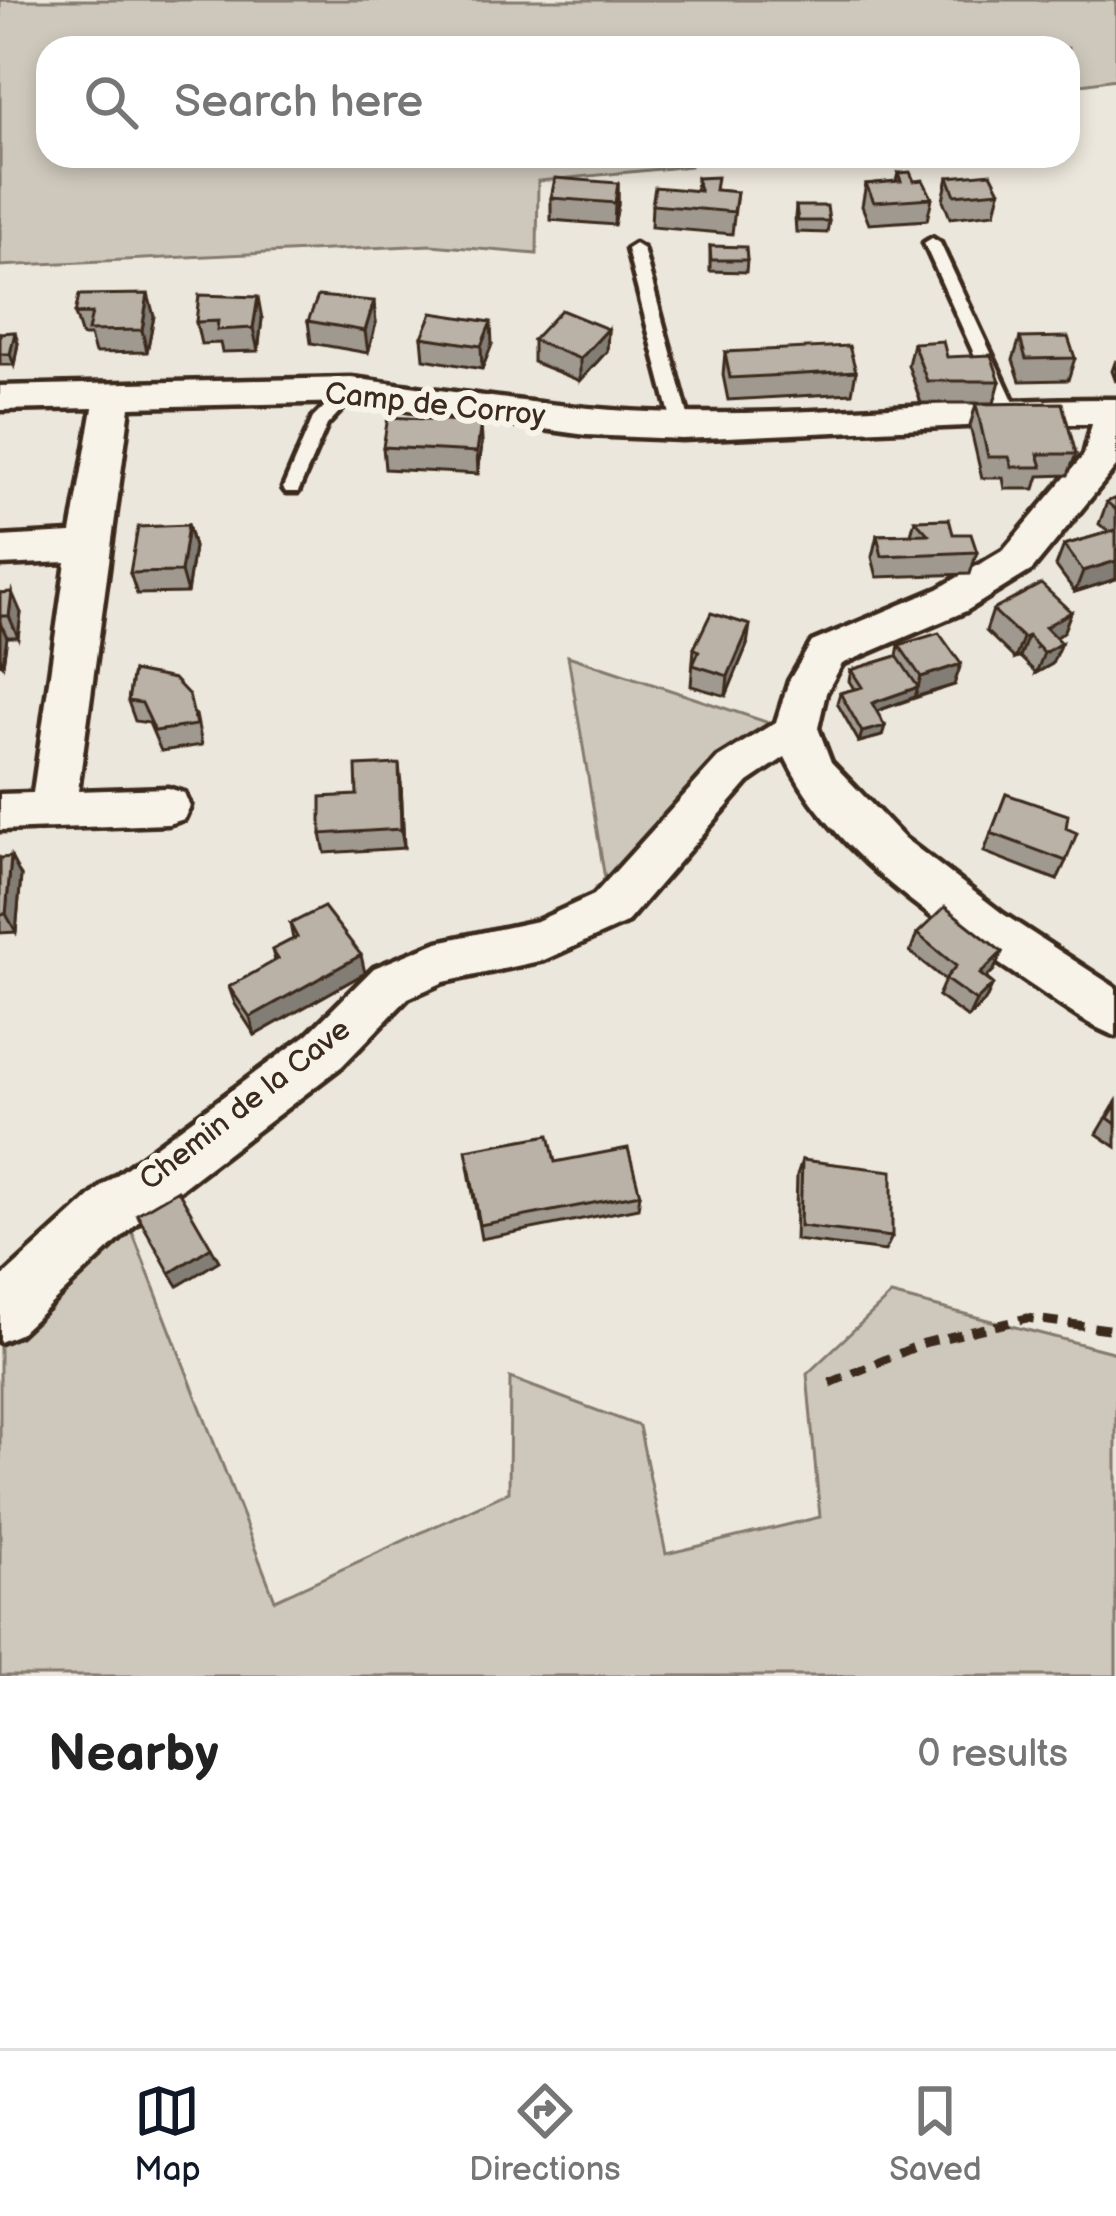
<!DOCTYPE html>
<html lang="en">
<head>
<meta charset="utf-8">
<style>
  :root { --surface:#fff; --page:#f6f6f6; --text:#222; --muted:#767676; --line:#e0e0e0; --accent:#111827 }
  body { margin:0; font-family:"Balsamiq Sans",sans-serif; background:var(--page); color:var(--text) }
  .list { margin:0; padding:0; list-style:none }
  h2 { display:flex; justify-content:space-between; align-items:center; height:156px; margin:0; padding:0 48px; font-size:51px }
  h2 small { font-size:39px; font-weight:400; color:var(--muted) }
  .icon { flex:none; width:66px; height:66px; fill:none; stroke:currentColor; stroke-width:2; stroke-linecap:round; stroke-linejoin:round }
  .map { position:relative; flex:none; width:1116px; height:1676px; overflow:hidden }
  .search { position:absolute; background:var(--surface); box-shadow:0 6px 18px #0003; left:36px; right:36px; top:36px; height:132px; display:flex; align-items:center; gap:30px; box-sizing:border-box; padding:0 42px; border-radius:36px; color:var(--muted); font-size:45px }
  .sheet { height:372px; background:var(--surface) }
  nav { display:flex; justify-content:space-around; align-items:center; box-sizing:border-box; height:168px; border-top:3px solid var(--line); background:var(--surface); font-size:33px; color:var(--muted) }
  nav a { display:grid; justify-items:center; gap:6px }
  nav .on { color:var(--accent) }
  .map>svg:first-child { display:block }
  .green { fill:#cec8bc; stroke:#84796d; stroke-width:3 }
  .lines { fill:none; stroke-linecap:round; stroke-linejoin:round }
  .lane-casing { stroke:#3b2a1e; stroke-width:9 }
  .street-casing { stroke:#3b2a1e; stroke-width:9 }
  .path { stroke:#3b2a1e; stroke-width:9; stroke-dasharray:15 10; stroke-linecap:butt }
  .lane { fill:#f7f3e8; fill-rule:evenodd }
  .street { fill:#f7f3e8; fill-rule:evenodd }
  .wall { fill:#a09990; stroke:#3b2a1e; stroke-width:3 }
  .shaded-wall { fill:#827d75; stroke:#3b2a1e; stroke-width:3 }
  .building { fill:#bab2a7; stroke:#3b2a1e; stroke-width:3 }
  .labels { text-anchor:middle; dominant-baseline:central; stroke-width:12; stroke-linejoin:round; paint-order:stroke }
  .street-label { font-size:30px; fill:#3b2a1e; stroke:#f7f3e8 }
</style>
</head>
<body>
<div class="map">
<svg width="1116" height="1676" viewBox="0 0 1116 1676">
  <rect width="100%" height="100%" fill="#ece7dc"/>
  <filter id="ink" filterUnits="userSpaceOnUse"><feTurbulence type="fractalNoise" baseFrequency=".00833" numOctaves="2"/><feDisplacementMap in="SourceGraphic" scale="24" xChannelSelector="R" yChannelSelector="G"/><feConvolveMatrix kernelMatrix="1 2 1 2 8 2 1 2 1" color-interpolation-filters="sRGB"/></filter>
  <g filter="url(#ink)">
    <path class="green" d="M0,0h1116v79l-48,7v-38h-1020v108h647l-5,10 -152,15 -1,73 -106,-9 -431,21z
      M568,656l228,76 -186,177z
      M121,1203l154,397 234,-108 1,-114 129,48 27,128 154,-37 -13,-143 84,-79 225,58v323h-1116v-361z"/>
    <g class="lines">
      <defs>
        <path id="lane" d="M932,238l8,5 78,168 -3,4h-12l-3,-4 -76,-168z
          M635,244l8,5 48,177 -9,6 -9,-6 -46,-177z
          M351,384l9,6 -33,35 -29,67h-12l-3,-4 30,-70 32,-32z"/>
        <path id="street" d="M351,378c109,14 217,33 327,35 146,3 292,-15 438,-14v68l-84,103 -66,41 -124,53 -16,29 -8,35 13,34 73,76 99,76 113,74v48c-32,-12 -59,-34 -88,-53 -87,-59 -196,-128 -243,-226l-37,25 -122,141 -82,37 -100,22 -36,16 -66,68 -203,155 -120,113 -19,8v-63l103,-94 205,-151 66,-66 64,-26 99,-21 57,-26 124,-137 58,-36 13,-41 23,-39 126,-53 66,-39 80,-95 8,-31h-83l-327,15 -96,-4 -235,-33 -221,5 -52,384 90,-3 16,5 6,13 -6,13 -16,5 -168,6v-36l33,-1 33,-231 -66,3v-28l71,-4 22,-125 -93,2v-24z"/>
      </defs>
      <use href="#lane" class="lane-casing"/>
      <use href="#street" class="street-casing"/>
      <path class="path" d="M830,1383l94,-40 103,-25 89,12"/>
      <use href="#lane" class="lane"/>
      <use href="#street" class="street"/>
    </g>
    <path class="wall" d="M898,173l16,8 18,17 -5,22 -58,4 -7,-18 4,-22 30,-3z
      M948,177l52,14 -5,22 -45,5 -7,-18z
      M697,178l18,12 22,2 -5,42 -81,-7 1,-22 44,-14z
      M618,183v22l-4,20 -63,-5v-22z
      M796,206l33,15 -2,12 -31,-1 -1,-15z
      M710,246l37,14 -1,12 -36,-1z
      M75,314l79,2 -7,36 -52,1 -5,-17h-8z
      M262,319l-4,32 -36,1 -2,-9 -19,1 -5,-22z
      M308,321l68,2 -8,30 -57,-10z
      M608,329l-1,22 -27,30 -47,-19v-22z
      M0,333l18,10 -4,22h-14z
      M422,337l70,7 -10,25 -58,-10z
      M1020,338l55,20 -7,22 -48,1 -7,-21z
      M913,343l87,38 -6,22h-73l-13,-38z
      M725,352l131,19 -4,22 -124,7 -5,-25z
      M1116,360v22l-4,-11z
      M976,404l100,50 -8,21 -29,1 -4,13h-30l-2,-11h-21l-12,-52z
      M481,422l1,22 -4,30 -93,-5 -2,-22z
      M1116,498v81l-41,13 -19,-26 8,-21 45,-13 -10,-8 8,-22z
      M915,520l38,14 24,18 -7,22 -93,3 -5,-20 5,-22 34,-1z
      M188,525l6,22 -7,46 -50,1 -7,-21z
      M0,593l21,20 -3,24h-11l-4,27h-3z
      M993,610l78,2 -8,21 -8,4 -3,27 -16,9 -16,-16 -5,2 -29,-28z
      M747,645l-21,51 -35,-10 3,-38z
      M899,645l55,40 -78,26 6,25 -23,6 -22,-39 3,-10 14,-4 -5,-8 2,-11 46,-14z
      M133,671l63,44 6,30 -41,6 -12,-28 -14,-2 -7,-20z
      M401,784l3,64 -79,5 -4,-19 36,-39z
      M1006,794l60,34v33l-9,19 -73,-28z
      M0,858l21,18 -5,56 -16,1z
      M290,924l75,49 -110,62 -20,-31 -6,-17 46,-26 -3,-11 21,-11z
      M917,934l85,18 -8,18 -8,8 7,6 -8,17 -17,17 -30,-22 7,-16 -35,-28z
      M1116,1102v45l-19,-13z
      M802,1160l90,77 -7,14 -90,-11 2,-65z
      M555,1162l85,32 -2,14 -157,31 -13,-73z"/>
    <path class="shaded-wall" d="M618,183v22l-4,20 1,-22z
      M148,294l6,22 -7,36 -5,-22z
      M258,297l4,22 -4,32 -5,-23z
      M374,301l2,22 -8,30 -3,-22z
      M491,322l1,22 -10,25 -1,-23z
      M608,329l-1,22 -27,30v-22z
      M15,332l3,11 -4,22 -4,-11z
      M481,422l1,22 -4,30 -1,-22z
      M188,525l6,22 -7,46 -6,-21z
      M1116,561v18l-41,13 8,-21z
      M12,592l9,21 -3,24 -9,-21z
      M1071,612l-8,21 -26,14 8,-20z
      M0,622l7,15 -4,27 -3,-7z
      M750,625l-3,20 -21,51 2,-20z
      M1028,636l-8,21 -5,2 8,-21z
      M1061,643l-9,21 -16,9 8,-20z
      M961,664l-7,21 -39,12 6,-20z
      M918,687l-3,10 -46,17 3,-11z
      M885,726l-3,10 -23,6 3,-10z
      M399,764l2,20 3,64 -3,-19z
      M11,857l10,19 -5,56 -10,-18z
      M1002,952l-8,18 -22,21 8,-17z
      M361,955l4,18 -110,62 -5,-18z
      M993,984l-8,17 -17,17 8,-17z
      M211,1247l8,14 -41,25 -8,-13z"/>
    <path class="building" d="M910,172l4,9 9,-1 9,18 -58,4 -8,-18 35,-3 -3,-8z
      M991,173l9,18 -45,4 -7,-18z
      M717,177l-2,13 22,2 -3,20 -82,-7 3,-18 45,4 -3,-13z
      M555,178l63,5 -3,20 -64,-5z
      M796,206h31l2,15h-31z
      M710,246l36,1 1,13h-36z
      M148,294l-6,36 -54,1 4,-18 -17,1 4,-19z
      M199,295l59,2 -5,31 -36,2 1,-9 -22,1z
      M318,296l56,5 -9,30 -57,-10z
      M561,310l47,19 -28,30 -47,-19z
      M432,313l59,9 -10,24 -59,-9z
      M15,332l-5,22h-10v-21z
      M1068,337l7,21 -49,1 -6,-21z
      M943,341l4,16 44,-2 9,26h-73l-14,-38z
      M849,346l7,25 -126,7 -5,-26z
      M1062,403l14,51h-38l4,13h-30l-3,-10h-21l-12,-53z
      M388,417l93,5 -4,30 -94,-5z
      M1116,498v12l-9,-8z
      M949,519l4,15h18l6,18 -95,4 -5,-21 51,-1 -13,-14z
      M188,525l-7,47 -51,1 8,-46z
      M1116,530v31l-33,10 -19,-26z
      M1041,584l30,28 -26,15 16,16 -17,10 -16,-17 -5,2 -30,-28z
      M12,592l-3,24h-9v-23z
      M711,613l39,12 -22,51 -35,-11 6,-14 -5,-3z
      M939,633l22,31 -40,13 -22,-32z
      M897,656l21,31 -46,16 13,23 -23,6 -22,-39 22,-6 -11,-17z
      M133,671l41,8 15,16 7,30 -41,6 -13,-28 -14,-2z
      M399,764l2,65 -80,5v-37l36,-2 -1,-29z
      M1006,794l62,21 -2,13 11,5 -11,28 -75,-28z
      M11,857l-5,57h-6v-56z
      M324,907l37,48 -111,62 -21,-30 49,-28 -6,-9 25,-13 -7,-13z
      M945,907l57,45 -22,22 13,10 -17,17 -31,-22 11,-13 -39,-32z
      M1116,1104v20l-8,-6z
      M549,1135l6,27 73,-14 12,46 -160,31 -14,-75z
      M802,1160l90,11v66l-92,-11z
      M178,1190l33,57 -41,26 -33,-59z"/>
  </g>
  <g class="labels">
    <g class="street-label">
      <text transform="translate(435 405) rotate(6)">Camp de Corroy</text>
      <text transform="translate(245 1105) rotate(-38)">Chemin de la Cave</text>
    </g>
  </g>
</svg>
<div class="search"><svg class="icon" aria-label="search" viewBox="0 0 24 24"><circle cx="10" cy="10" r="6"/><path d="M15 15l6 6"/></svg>Search here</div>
</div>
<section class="sheet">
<h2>Nearby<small>0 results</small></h2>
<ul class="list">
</ul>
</section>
<nav>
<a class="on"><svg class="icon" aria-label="map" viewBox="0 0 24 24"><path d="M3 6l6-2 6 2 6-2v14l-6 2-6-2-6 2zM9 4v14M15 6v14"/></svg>Map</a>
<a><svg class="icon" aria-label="directions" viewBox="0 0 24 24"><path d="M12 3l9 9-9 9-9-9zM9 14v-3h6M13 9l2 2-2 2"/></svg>Directions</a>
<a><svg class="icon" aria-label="saved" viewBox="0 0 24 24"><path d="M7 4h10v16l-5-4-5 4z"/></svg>Saved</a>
</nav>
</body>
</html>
